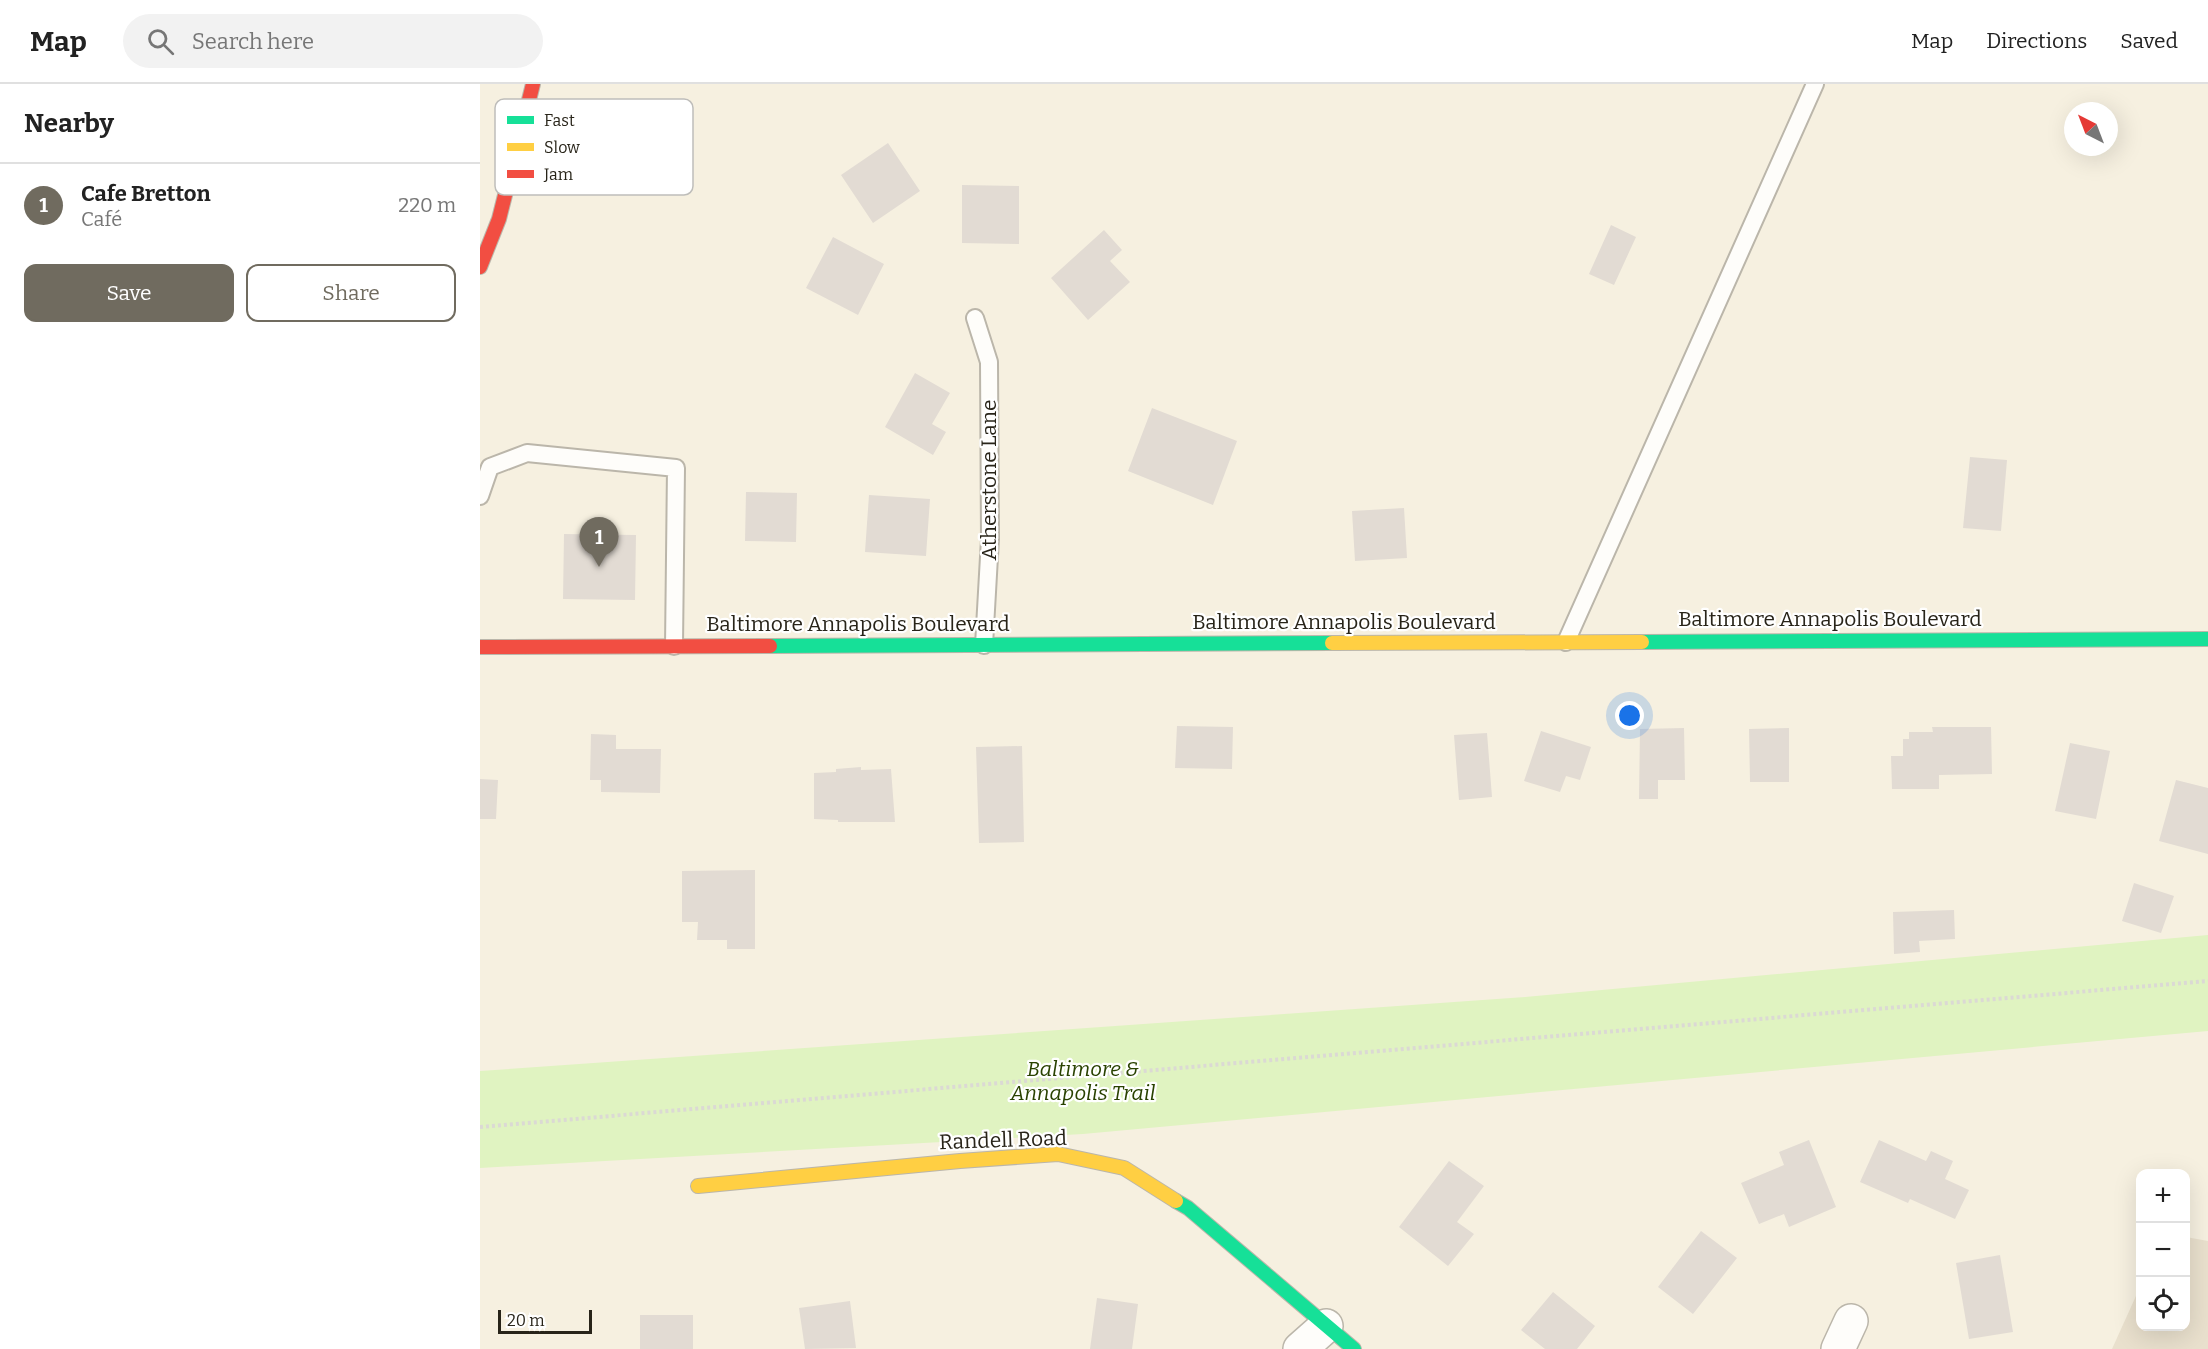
<!DOCTYPE html>
<html lang="en">
<head>
<meta charset="utf-8">
<style>
  :root { --surface:#fff; --page:#f2f2f2; --text:#222; --muted:#767676; --line:#e0e0e0; --accent:#706b5f }
  body { margin:0; font-family:Bitter,serif; background:var(--page); color:var(--text) }
  .controls { position:absolute; right:18px; bottom:18px; display:grid; overflow:hidden; border-radius:12px; box-shadow:0 6px 24px #0002 }
  .controls button { width:54px; height:54px; display:grid; place-items:center; padding:0; border:0; border-bottom:2px solid var(--line); background:var(--surface); color:var(--text); font:30px sans-serif }
  .compass { position:absolute; left:1584px; top:18px; width:54px; height:54px; border-radius:50%; background:var(--surface); box-shadow:0 6px 24px #0002; rotate:318deg }
  .scale { position:absolute; left:18px; bottom:15px; width:94px; box-sizing:border-box; padding-left:6px; border:3px solid #282419; border-top:0; font-size:16px; line-height:21px; white-space:nowrap; color:#282419; -webkit-text-stroke:4px #fff; paint-order:stroke }
  .you { position:absolute; left:1150px; top:632px; width:21px; height:21px; margin:-15px; border:4px solid #fff; border-radius:50%; background:#1a73e8; box-shadow:0 0 0 9px #1a73e833 }
  .badge { display:grid; place-items:center; width:39px; height:39px; border-radius:50%; background:var(--accent); color:#fff; font-size:20px; font-weight:700 }
  .pin { position:absolute; translate:-50% -50px; filter:drop-shadow(0 2px 3px #0008) }
  .pin::after { content:''; position:absolute; top:32px; width:21px; height:18px; background:inherit; clip-path:polygon(0 0,100% 0,50% 100%) }
  .list { margin:0; padding:0; list-style:none }
  h2 { display:flex; justify-content:space-between; align-items:center; height:78px; margin:0; padding:0 24px; font-size:26px }
  h2 small { font-size:20px; font-weight:400; color:var(--muted) }
  .list li { display:grid; grid-template-columns:39px 1fr auto; gap:18px; align-items:center; box-sizing:border-box; height:84px; padding:0 24px; border-top:2px solid var(--line) }
  .list b { display:block; font-size:22px; white-space:nowrap }
  .list p { margin:0; font-size:20px; white-space:nowrap; color:var(--muted) }
  .list em { font-size:20px; font-style:normal; color:var(--muted) }
  .actions { display:flex; gap:12px; padding:18px 24px }
  .actions a { flex:1; padding:14px 0; border:2px solid var(--accent); border-radius:12px; text-align:center; font-size:21px; color:var(--accent) }
  .actions .main { background:var(--accent); color:#fff }
  .icon { flex:none; width:33px; height:33px; fill:none; stroke:currentColor; stroke-width:2; stroke-linecap:round; stroke-linejoin:round }
  .map { position:relative; flex:none; width:1728px; height:1265px; overflow:hidden }
  header { display:flex; align-items:center; gap:36px; box-sizing:border-box; height:84px; padding:0 30px; background:var(--surface); border-bottom:2px solid var(--line) }
  header strong { font-size:28px }
  nav { display:flex; gap:33px; margin-inline-start:auto; font-size:21px }
  .search { width:420px; height:54px; background:var(--page); display:flex; align-items:center; gap:15px; box-sizing:border-box; padding:0 21px; border-radius:33px; color:var(--muted); font-size:22px }
  main { display:flex }
  aside { flex:1; background:var(--surface) }
  .map>svg:first-child { display:block }
  .education { fill:#e9e0cd }
  .green { fill:#e0f3c1 }
  .building { fill:#e2dbd3 }
  .lines { fill:none; stroke-linecap:round; stroke-linejoin:round }
  .lane-casing { stroke:#bbb6aa; stroke-width:20 }
  .street-casing { stroke:#bbb6aa; stroke-width:36 }
  .fast-casing { stroke:#bbb6aa; stroke-width:16 }
  .slow-casing { stroke:#bbb6aa; stroke-width:16 }
  .jam-casing { stroke:#bbb6aa; stroke-width:16 }
  .path { stroke:#dbd9d4; stroke-width:4; stroke-dasharray:3 3; stroke-linecap:butt }
  .lane { stroke:#fefdfa; stroke-width:16 }
  .street { stroke:#fefdfa; stroke-width:33 }
  .fast { stroke:#16e098; stroke-width:14 }
  .slow { stroke:#ffcf43; stroke-width:14 }
  .jam { stroke:#f24e42; stroke-width:14 }
  .labels { text-anchor:middle; dominant-baseline:central; stroke-width:4.5; stroke-linejoin:round; paint-order:stroke }
  .street-label { font-size:21px; fill:#282419; stroke:#fff }
  .park-label { font-size:21px; font-style:italic; fill:#294200; stroke:#fff }
  .key { fill:#fff; stroke:#bebdba; stroke-width:1.5 }
  .key-label { font-size:16px; fill:#282419 }
</style>
</head>
<body>
<header>
<strong>Map</strong>
<div class="search"><svg class="icon" aria-label="search" viewBox="0 0 24 24"><circle cx="10" cy="10" r="6"/><path d="M15 15l6 6"/></svg>Search here</div>
<nav><a>Map</a><a>Directions</a><a>Saved</a></nav>
</header>
<main>
<aside>
<h2>Nearby<small></small></h2>
<ul class="list">
<li><span class="badge">1</span><div><b>Cafe Bretton</b><p>Café</p></div><em>220 m</em></li>
</ul>
<div class="actions"><a class="main">Save</a><a>Share</a></div>
</aside>
<div class="map">
<svg width="1728" height="1265" viewBox="0 0 1728 1265">
  <rect width="100%" height="100%" fill="#f6f0e0"/>
  <path class="education" d="M1706,1153l22,4v108h-96l28,-62v39h46z"/>
  <path class="green" d="M1728,851v96l-1125,103 -603,34v-97l1045,-74z"/>
  <path class="building" d="M408,59l32,48 -47,32 -32,-48z
    M482,101l57,1v58l-57,-1z
    M1131,141l25,12 -22,48 -25,-11z
    M624,146l18,20 -12,11 20,21 -42,38 -37,-42z
    M353,153l51,27 -26,51 -52,-27z
    M435,289l35,20 -18,31 14,8 -13,23 -48,-28z
    M672,324l85,33 -24,64 -85,-34z
    M1490,373l37,3 -6,71 -38,-3z
    M266,408l51,1 -1,49 -51,-1z
    M389,411l61,4 -4,57 -61,-4z
    M924,424l3,50 -52,3 -3,-50z
    M84,450l72,1 -1,65 -72,-1z
    M697,642l56,1 -1,42 -57,-1z
    M1452,643h59l1,47 -53,1v14h-47l-1,-33h12v-17h6v-7h24z
    M1204,644l1,52h-27v19h-19l1,-70z
    M1309,644v54h-39l-1,-53z
    M1061,647l50,16 -11,33 -14,-4 -6,16 -36,-11z
    M1007,649l5,64 -33,3 -5,-65z
    M111,650l25,1v14h45l-1,44 -59,-1v-12h-11z
    M1590,659l40,8 -14,68 -41,-8z
    M542,662l2,96 -45,1 -3,-96z
    M381,683v3l30,-1 4,53h-57v-2l-24,-1v-46l22,-1v-3z
    M0,695l18,1 -2,39h-16z
    M1696,696l32,8v66l-49,-13z
    M275,786v79h-28v-9h-30l1,-18h-16v-51z
    M1654,799l40,13 -13,37 -39,-12z
    M1474,826l1,29 -36,2 1,11 -26,2 -1,-42z
    M1329,1056l27,67 -47,20 -5,-13 -25,10 -18,-41 43,-18 -5,-13z
    M1399,1056l47,21 5,-10 22,10 -8,18 24,11 -14,29 -45,-20 -2,4 -48,-21z
    M969,1077l35,25 -27,36 17,12 -26,32 -49,-39z
    M1221,1147l36,27 -44,56 -35,-27z
    M1520,1171l13,77 -44,7 -13,-76z
    M1073,1208l42,34 -18,23h-32l-24,-19z
    M617,1214l41,6 -6,45h-42z
    M370,1217l6,47 -51,1 -6,-41z
    M160,1231h53v34h-53z"/>
  <g class="lines">
    <defs>
      <path id="lane" d="M495,234l14,44 1,177 -6,106
        M0,412l10,-29 37,-14 149,15 -2,178
        M1086,558l249,-558"/>
      <path id="street" d="M820,1265l26,-23
        M1358,1265l13,-28"/>
      <path id="fast" d="M1162,558l566,-3
        M290,562l562,-3
        M696,1117l12,7 166,141"/>
      <path id="slow" d="M852,559l310,-1
        M218,1102l262,-25 98,-7 66,14 52,33"/>
      <path id="jam" d="M0,183l19,-48 34,-135
        M0,563l290,-1"/>
    </defs>
    <use href="#lane" class="lane-casing"/>
    <use href="#street" class="street-casing"/>
    <use href="#fast" class="fast-casing"/>
    <use href="#slow" class="slow-casing"/>
    <use href="#jam" class="jam-casing"/>
    <path class="path" d="M0,1043l1728,-146"/>
    <use href="#lane" class="lane"/>
    <use href="#street" class="street"/>
    <use href="#fast" class="fast"/>
    <use href="#slow" class="slow"/>
    <use href="#jam" class="jam"/>
  </g>
  <g class="labels">
    <g class="street-label">
      <text transform="translate(509 396) rotate(-90)">Atherstone Lane</text>
      <text x="1350" y="535">Baltimore Annapolis Boulevard</text>
      <text x="864" y="538">Baltimore Annapolis Boulevard</text>
      <text x="378" y="540">Baltimore Annapolis Boulevard</text>
      <text transform="translate(523 1056) rotate(-2)">Randell Road</text>
    </g>
    <g class="park-label">
      <text x="603" y="985">Baltimore &amp;<tspan x="603" dy="24">Annapolis Trail</tspan></text>
    </g>
  </g>
  <rect x="15" y="15" width="198" height="96" rx="9" class="key"/>
  <rect x="27" y="32" width="27" height="8" fill="#16e098"/>
  <rect x="27" y="59" width="27" height="8" fill="#ffcf43"/>
  <rect x="27" y="86" width="27" height="8" fill="#f24e42"/>
  <g class="key-label">
    <text x="64" y="42">Fast</text>
    <text x="64" y="69">Slow</text>
    <text x="64" y="96">Jam</text>
  </g>
</svg>
<div class="controls">
<button>+</button>
<button>−</button>
<button><svg class="icon" aria-label="locate" viewBox="0 0 24 24"><circle cx="12" cy="12" r="6"/><path d="M12 2v4M12 18v4M2 12h4M18 12h4"/></svg></button>
</div>
<svg class="compass" viewBox="-18 -18 36 36"><path d="M0-13l5 13h-10z" fill="#e53935"/><path d="M0 13l5-13h-10z" fill="#767676"/></svg>
<div class="scale">20 m</div>
<div class="you"></div>
<div class="pin badge" style="left:119px;top:483px">1</div>
</div>
</main>
</body>
</html>
